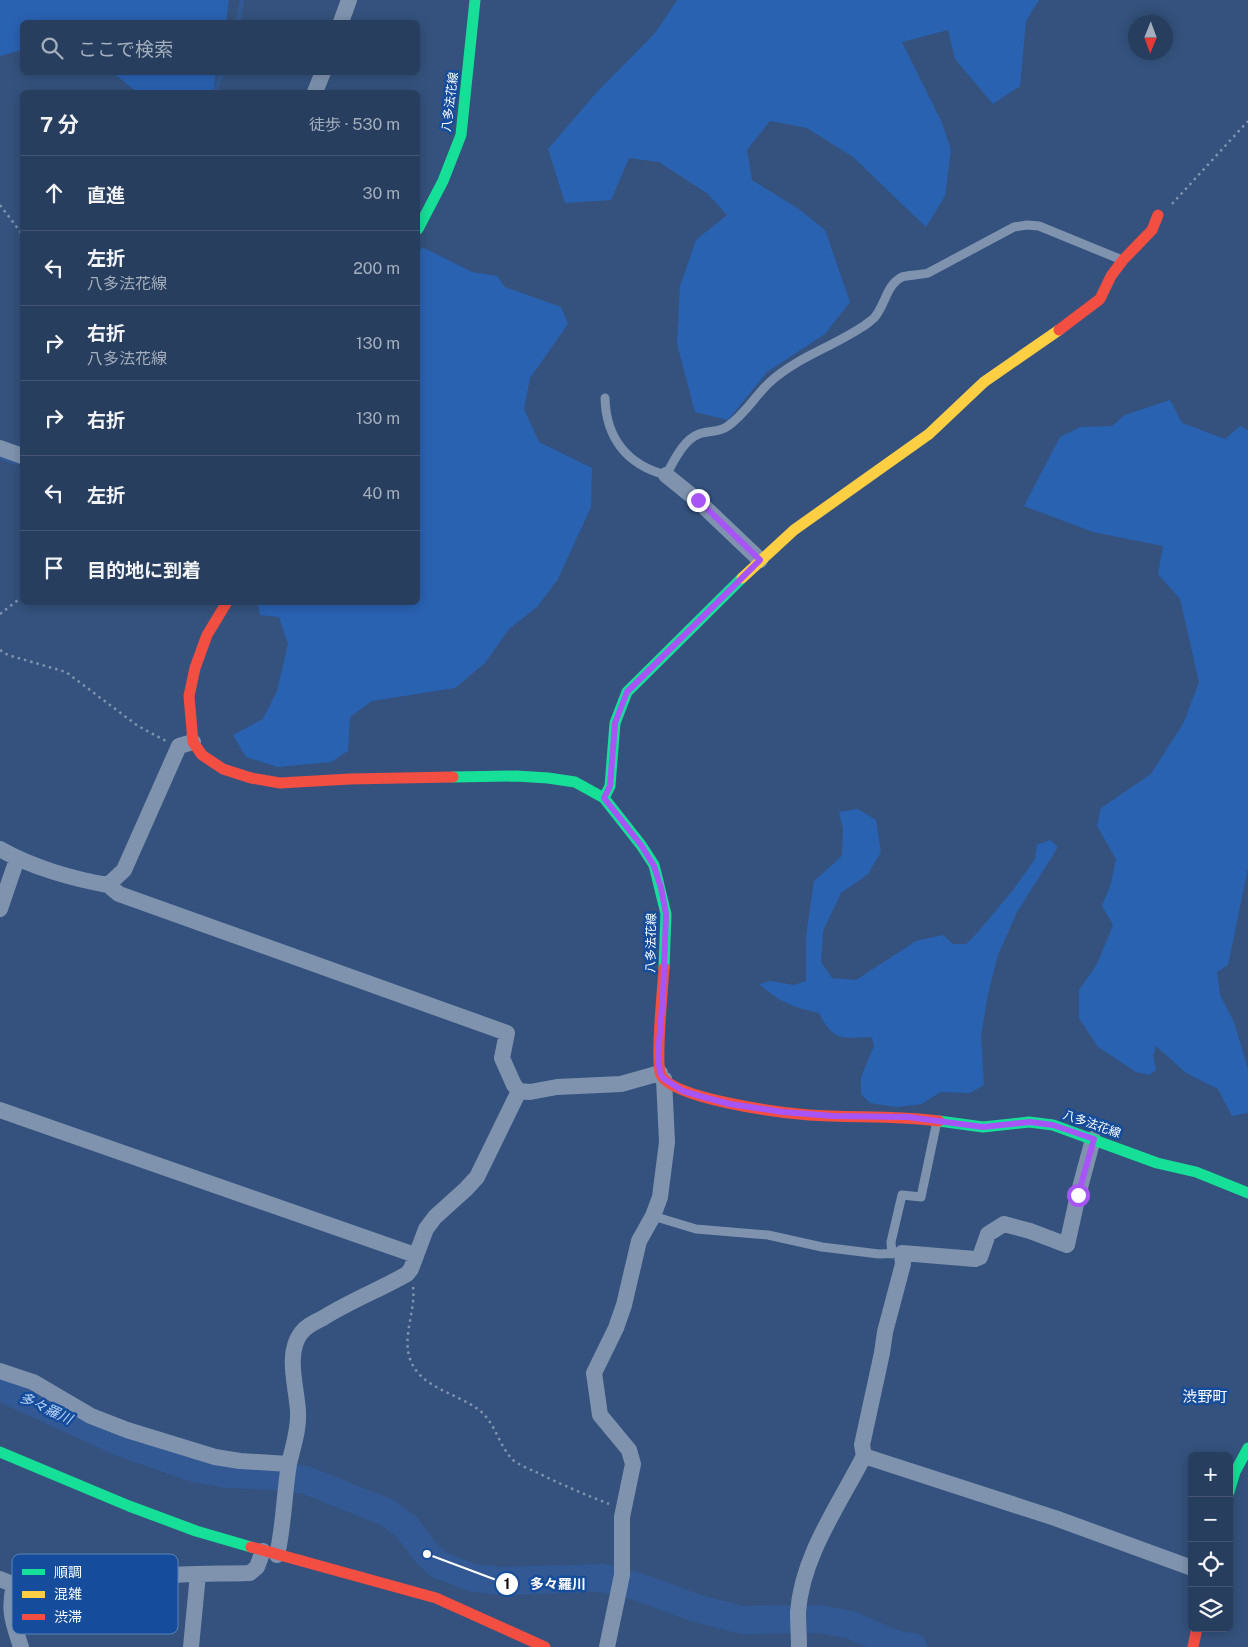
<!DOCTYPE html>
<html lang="ja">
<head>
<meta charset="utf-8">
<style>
  :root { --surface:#273e5e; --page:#2f4564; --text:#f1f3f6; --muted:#a4aebc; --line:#435773 }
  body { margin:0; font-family:"Public Sans","Noto Sans JP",sans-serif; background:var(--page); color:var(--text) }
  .controls { position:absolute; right:15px; bottom:15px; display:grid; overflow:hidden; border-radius:8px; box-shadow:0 2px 12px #0003 }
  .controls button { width:45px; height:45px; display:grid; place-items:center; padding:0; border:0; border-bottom:1px solid var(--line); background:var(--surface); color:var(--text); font:25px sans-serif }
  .compass { position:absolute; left:1128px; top:15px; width:45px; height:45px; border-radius:50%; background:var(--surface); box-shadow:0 2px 12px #0003; rotate:181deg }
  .stop { position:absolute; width:15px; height:15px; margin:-11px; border:4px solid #a855f7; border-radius:50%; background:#fff }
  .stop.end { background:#a855f7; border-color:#fff; box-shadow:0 1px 5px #0008 }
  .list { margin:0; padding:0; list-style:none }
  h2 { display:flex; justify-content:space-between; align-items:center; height:65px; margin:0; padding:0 20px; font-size:21px }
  h2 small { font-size:16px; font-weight:400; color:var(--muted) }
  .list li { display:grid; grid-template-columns:32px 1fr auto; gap:15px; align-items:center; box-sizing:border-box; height:75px; padding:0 20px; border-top:1px solid var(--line) }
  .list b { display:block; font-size:19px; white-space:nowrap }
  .list p { margin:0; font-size:16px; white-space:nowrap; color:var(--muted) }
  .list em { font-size:16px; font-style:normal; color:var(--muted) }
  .icon { flex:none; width:28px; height:28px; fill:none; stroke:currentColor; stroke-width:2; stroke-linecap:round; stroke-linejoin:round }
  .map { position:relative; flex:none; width:1248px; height:1647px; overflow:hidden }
  .search { position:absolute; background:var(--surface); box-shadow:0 2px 12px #0003; left:20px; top:20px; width:400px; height:55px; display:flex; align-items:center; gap:12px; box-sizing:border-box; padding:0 18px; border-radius:8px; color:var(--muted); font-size:19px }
  .panel { position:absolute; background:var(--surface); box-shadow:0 2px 12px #0003; left:20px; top:90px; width:400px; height:515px; border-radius:8px }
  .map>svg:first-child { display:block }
  .green { fill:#2a62b2 }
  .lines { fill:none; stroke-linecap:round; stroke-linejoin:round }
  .stream { stroke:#325993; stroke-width:4.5 }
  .river { stroke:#325993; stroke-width:28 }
  .path { stroke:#7f93af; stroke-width:2.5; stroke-dasharray:2.5 4; stroke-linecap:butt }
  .lane { stroke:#7f93af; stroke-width:9 }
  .street { stroke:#7f93af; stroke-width:16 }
  .fast { stroke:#16e098; stroke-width:11 }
  .slow { stroke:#ffcf43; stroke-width:11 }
  .jam { stroke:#f24e42; stroke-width:11 }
  .route { stroke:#a855f7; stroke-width:6 }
  .labels { text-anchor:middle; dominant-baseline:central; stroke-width:5; stroke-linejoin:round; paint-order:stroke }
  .street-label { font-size:12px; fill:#fff; stroke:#154c9c }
  .water-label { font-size:14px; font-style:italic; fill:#b7d4f9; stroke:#154c9c }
  .quarter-label { font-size:15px; fill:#fff; stroke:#154c9c }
  .key { fill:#154c9c; stroke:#5b82ba; stroke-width:1 }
  .key-label { font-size:14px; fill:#fff }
  .leader { fill:none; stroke:#fff; stroke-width:2 }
  .callout-dot { fill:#fff; stroke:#154c9c; stroke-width:2 }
  .mark-label { font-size:15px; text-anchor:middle; font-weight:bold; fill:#111 }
  .callout-label { font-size:14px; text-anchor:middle; font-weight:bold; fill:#fff; stroke:#154c9c; stroke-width:5; stroke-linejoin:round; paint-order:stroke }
</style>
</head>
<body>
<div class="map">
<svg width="1248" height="1647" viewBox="0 0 1248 1647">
  <rect width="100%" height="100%" fill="#34527d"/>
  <path class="green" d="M0,0h229l-3,22h-204v28l-22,6z
    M677,0h362l-13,21 -6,65 -27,18 -38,-45 -7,-29 -46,12 40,81 9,27 -6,46 -19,31 -73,-70 -46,-29 -37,-7 -23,29 5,30 47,29 26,21 25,72 -25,32 -58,38 -39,48 -33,-8 -18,-68 3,-58 16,-46 31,-25 -19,-21 -49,-32 -30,-4 -18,42 -46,3 -17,-54 48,-56 60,-61z
    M113,73h103l-3,19h-76z
    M422,247l50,25 25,4 8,11 56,20 7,17 -38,54 -6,31 15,33 53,26 -1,39 -33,72 -21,28 -28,22 -24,34 -30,25 -83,13 -22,16 -2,34 -17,11 -53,5 -32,-10 -13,-22 30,-16 14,-28 11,-47 -9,-27 -19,-2 -2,-12 160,-1v-348z
    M1170,400l12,23 43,16 15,-13 8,4v438l-20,97 -11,7 3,23 14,27 14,47v44l-16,3 -14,-27 -32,-16 -30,-27 -3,10 3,14 -7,5 -13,-3 -38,-25 -19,-29v-28l18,-26 16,-39 -11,-19 9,-23 5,-24 -19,-33 4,-18 50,-34 33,-52 15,-40 -19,-83 -22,-25 5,-28 -70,-14 -69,-26 36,-69 20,-10 32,-1 13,-11z
    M858,809l18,11 5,32 -13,22 -27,19 -18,38 -2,31 11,16 24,2 60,-39 27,-6 10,9h13l12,-12 35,-42 22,-31 2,-14 13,-5 8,7 -41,65 -19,43 -10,39 -7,42 3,49 -14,8 -30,-1 -18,12 -25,3 -27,-4 -9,-9v-17l13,-31 -2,-9c-31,1 -38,5 -53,-24 -27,-6 -39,-11 -60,-29l11,-3 24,4 12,-4v-44l8,-56 28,-25 1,-27 -4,-17z"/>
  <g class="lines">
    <path class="stream" d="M238,22l4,-22
      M215,92l7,-20
      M0,457l16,6 6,-19"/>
    <path class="river" d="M0,1387l120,55 71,25 35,7 50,2 30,4 82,33 18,13 21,28 12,11 35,13 28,3 101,-3 30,7 63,23 46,12 78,-1 31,6 37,16 16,5 9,1"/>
    <path class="path" d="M1172,204l76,-83
      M0,205l22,29
      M0,614l22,-17
      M0,650l8,5 58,17 72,54 28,15
      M413,1287c3,23 -11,49 -3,72 10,29 47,34 69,51 17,13 19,35 34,50 6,5 16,9 23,12 24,12 48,22 73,32"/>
    <path class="lane" d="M605,398c1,40 22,67 61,77 8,-14 17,-35 33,-41 10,-4 20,-1 29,-8 17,-12 27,-30 42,-44 26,-24 62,-35 92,-55 4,-2 8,-6 12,-9 11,-12 12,-33 28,-41 4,-2 19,-2 26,-4l86,-46 13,-2 12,1 83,34
      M653,1216l43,13 72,6 54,12 57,7 23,-1
      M892,1254l-1,-12 11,-47 19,2 16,-76"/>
    <path class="street" d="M341,22l8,-22
      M315,92l8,-20
      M0,448l22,8
      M666,475l31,25 63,60
      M0,849c31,18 73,30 108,36l16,-15 55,-124 14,-4
      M108,885l11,9 388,139 -5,25 12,27 5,6 11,1 27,-5 64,-3 39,-11
      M0,909l17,-50
      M0,1110l415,145
      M0,1371l33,11 58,34 36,14 88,27 25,4 49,3
      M864,1456l-2,-11 20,-92 3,-21 18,-68 -1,-11 73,6 5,-2 8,-23 16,-10 26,7 37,14 11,-50 15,-56
      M277,1555c7,-30 7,-61 12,-91 4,-18 10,-34 9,-52 -1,-24 -13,-58 3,-79 5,-7 14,-11 22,-15 27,-17 56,-28 84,-44l4,-5 15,-40 9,-12 31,-28 11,-12 42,-86
      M0,1579c16,7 31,12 48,13 30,2 68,-12 99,-15 34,-4 69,-3 103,-4l7,-6 6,-16
      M14,1585c-6,26 -1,37 7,62
      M191,1647l7,-73
      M607,1647l15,-72v-58l11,-53 -4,-14 -29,-35 -6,-42 22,-45 8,-23 15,-64 14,-25 7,-19 7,-55 -3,-63
      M799,1647c0,-12 -1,-23 -1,-35 4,-56 41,-107 66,-156l191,62 137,50"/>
    <path class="fast" d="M418,229l25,-48 18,-46 14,-135
      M453,777l63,-1 32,2 27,4 29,16 37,47 13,20 12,49 -2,54
      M604,798l6,-12 5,-63 12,-31 115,-114
      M939,1121l44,6 46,-5 24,3 104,38 39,9 52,21
      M0,1452l129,54 67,25 55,16
      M1229,1492l6,-20 13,-24"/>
    <path class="slow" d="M742,578l52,-48 135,-96 55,-52 75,-52"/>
    <path class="jam" d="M1059,330l41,-31 11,-23 12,-16 29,-30 6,-15
      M227,602l-20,33 -12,33 -6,28 4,46 9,13 21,14 28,9 29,5 70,-4 103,-2
      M664,968c-1,19 -9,95 -3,107 12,24 121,38 148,40 44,3 87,0 130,6
      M251,1547l185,51 109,49
      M1193,1647l4,-19"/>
  </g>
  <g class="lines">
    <path class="route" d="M698,500l62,60 -133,132 -12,31 -5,63 -6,12 37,47 13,21 7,22 5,26 -3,81 -5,61 2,17 4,6 19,12 24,7 23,6 53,8 50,4 75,1 75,10 47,-5 23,3 41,14 -16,56"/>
  </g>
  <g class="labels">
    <g class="street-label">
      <text transform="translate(450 102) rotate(-83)">八多法花線</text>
      <text transform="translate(651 943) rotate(-89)">八多法花線</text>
      <text transform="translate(1092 1124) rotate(19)">八多法花線</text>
    </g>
    <g class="water-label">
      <text transform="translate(46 1408) rotate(25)">多々羅川</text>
    </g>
    <g class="quarter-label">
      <text x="1205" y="1396">渋野町</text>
    </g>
  </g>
  <rect x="12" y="1554" width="166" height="80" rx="8" class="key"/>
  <rect x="22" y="1569" width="23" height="6" fill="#16e098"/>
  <rect x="22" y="1591" width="23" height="7" fill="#ffcf43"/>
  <rect x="22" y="1614" width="23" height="6" fill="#f24e42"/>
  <g class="key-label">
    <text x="54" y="1577">順調</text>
    <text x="54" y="1599">混雑</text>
    <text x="54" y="1622">渋滞</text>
  </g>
  <path class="leader" d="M427 1554L507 1584"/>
  <g class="callout-dot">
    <circle cx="427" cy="1554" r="5"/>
    <circle cx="507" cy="1584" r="12"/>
  </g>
  <g class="mark-label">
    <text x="507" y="1589">1</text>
  </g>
  <g class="callout-label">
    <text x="558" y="1589">多々羅川</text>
  </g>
</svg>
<div class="controls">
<button>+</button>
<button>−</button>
<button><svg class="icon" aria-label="locate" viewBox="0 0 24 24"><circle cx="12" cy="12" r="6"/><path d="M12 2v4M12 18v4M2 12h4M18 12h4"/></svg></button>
<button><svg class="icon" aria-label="layers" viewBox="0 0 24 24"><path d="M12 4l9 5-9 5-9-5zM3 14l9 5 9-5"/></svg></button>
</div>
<svg class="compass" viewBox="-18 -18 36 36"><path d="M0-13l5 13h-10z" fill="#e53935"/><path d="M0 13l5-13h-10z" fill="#a4aebc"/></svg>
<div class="stop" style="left:1078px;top:1195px"></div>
<div class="stop end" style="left:698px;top:500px"></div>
<div class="search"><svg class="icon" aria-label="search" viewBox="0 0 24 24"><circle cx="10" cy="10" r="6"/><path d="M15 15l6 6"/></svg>ここで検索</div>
<section class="panel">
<h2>7 分<small>徒歩 · 530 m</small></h2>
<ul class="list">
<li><svg class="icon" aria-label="ahead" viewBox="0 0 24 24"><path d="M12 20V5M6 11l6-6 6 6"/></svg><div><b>直進</b></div><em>30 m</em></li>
<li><svg class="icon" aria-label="left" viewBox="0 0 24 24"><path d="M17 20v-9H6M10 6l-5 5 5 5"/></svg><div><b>左折</b><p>八多法花線</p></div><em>200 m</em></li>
<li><svg class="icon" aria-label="right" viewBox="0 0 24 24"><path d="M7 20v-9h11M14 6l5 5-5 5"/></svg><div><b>右折</b><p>八多法花線</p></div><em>130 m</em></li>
<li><svg class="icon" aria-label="right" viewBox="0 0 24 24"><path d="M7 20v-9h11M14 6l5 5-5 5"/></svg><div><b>右折</b></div><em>130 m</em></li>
<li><svg class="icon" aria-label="left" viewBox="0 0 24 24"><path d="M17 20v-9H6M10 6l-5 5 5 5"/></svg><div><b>左折</b></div><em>40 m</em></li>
<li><svg class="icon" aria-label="arrive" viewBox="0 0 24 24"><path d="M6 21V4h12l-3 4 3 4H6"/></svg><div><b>目的地に到着</b></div></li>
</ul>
</section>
</div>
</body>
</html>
